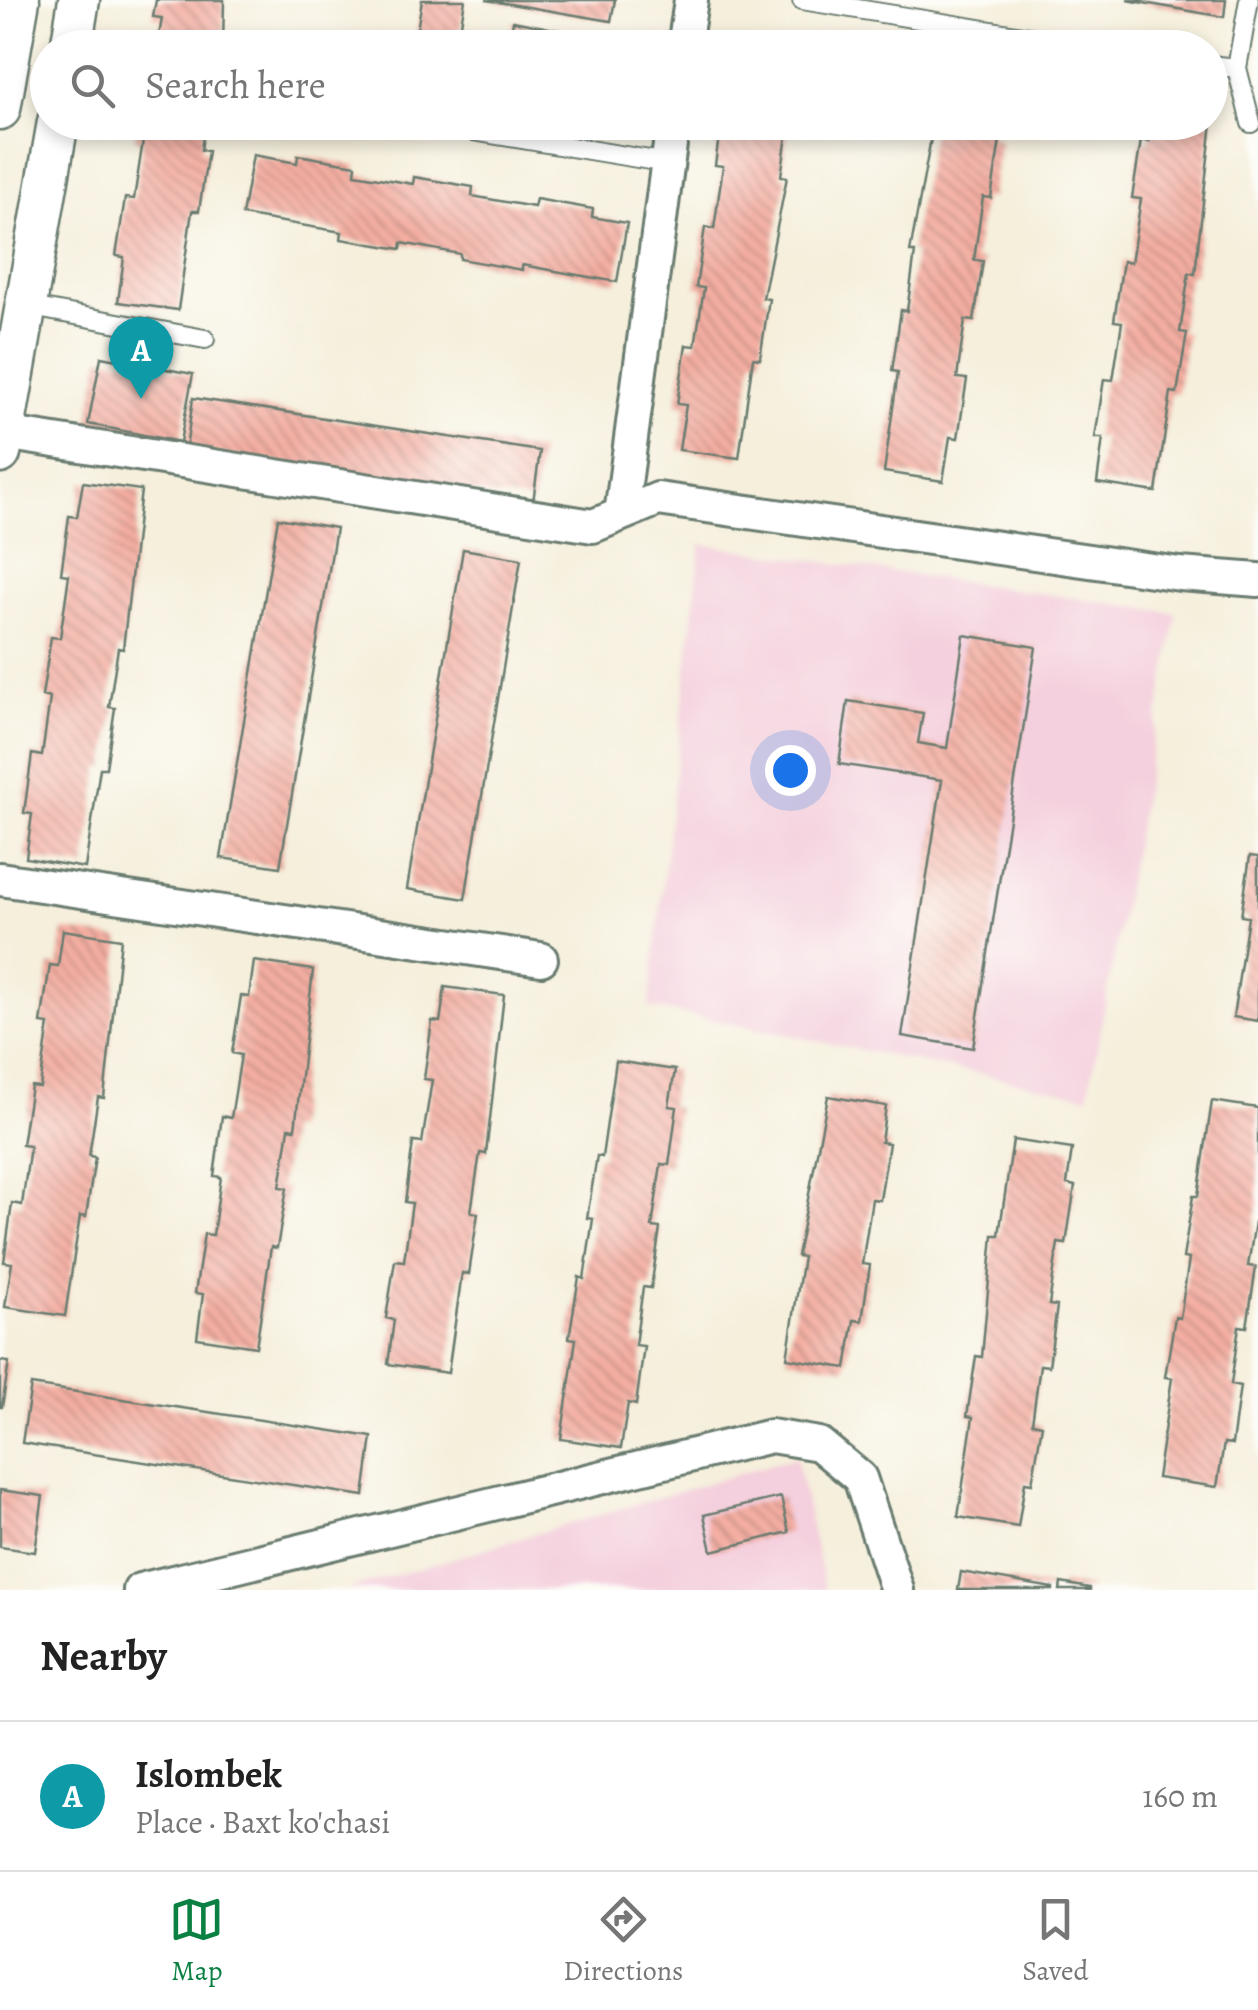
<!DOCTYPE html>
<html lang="en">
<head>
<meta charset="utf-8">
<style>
  :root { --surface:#fff; --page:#f2f2f2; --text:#222; --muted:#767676; --line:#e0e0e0; --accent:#0b8043 }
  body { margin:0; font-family:Alegreya,serif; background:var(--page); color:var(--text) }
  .you { position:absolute; left:790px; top:770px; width:35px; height:35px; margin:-25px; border:8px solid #fff; border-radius:50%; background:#1a73e8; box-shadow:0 0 0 15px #1a73e833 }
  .badge { display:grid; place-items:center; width:65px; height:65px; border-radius:50%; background:var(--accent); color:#fff; font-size:32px; font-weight:700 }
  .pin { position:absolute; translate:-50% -82px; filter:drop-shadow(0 2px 5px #0008) }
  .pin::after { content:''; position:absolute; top:52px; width:35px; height:30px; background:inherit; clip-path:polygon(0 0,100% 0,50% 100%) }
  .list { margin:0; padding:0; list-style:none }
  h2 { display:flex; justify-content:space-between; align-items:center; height:130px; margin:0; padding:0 40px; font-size:42px }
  h2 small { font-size:32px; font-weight:400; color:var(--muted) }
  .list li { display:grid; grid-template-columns:65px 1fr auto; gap:30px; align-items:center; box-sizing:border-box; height:150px; padding:0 40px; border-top:2px solid var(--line) }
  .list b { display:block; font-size:38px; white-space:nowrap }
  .list p { margin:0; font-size:32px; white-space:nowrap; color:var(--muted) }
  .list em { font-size:32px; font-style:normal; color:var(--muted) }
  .icon { flex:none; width:55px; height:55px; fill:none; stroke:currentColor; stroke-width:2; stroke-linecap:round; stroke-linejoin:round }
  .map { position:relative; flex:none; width:1258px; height:1590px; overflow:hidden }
  .search { position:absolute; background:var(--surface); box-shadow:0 5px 15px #0003; left:30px; right:30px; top:30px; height:110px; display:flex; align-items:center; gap:25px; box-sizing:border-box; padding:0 35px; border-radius:55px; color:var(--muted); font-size:38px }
  .sheet { height:280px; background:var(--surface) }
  nav { display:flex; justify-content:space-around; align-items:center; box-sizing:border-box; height:140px; border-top:2px solid var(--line); background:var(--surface); font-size:28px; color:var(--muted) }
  nav a { display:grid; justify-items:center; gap:5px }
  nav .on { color:var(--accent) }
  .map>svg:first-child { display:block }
  .built { fill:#f4cfdd }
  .building { fill:url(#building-back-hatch) }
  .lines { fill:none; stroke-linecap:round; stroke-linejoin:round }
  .service-casing { stroke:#6a7b6f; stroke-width:22 }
  .minor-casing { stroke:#6a7b6f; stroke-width:38 }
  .tertiary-casing { stroke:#6a7b6f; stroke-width:45 }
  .service { stroke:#fff; stroke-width:18 }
  .minor { stroke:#fff; stroke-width:32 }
  .tertiary { stroke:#fff; stroke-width:40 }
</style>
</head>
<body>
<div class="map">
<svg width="1258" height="1590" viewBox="0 0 1258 1590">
  <defs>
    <pattern id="building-back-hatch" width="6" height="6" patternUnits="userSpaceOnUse" patternTransform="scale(2.5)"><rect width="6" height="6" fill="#f4aea2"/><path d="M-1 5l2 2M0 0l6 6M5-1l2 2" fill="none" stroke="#c58f85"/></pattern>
  </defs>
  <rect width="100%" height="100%" fill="#fdfcf7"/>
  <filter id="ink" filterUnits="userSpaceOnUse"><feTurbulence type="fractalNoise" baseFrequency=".01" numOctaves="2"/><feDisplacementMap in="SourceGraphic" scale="20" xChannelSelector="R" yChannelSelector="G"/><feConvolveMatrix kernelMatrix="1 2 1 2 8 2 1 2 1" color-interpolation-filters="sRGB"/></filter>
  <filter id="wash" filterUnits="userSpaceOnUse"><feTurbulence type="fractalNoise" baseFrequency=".0048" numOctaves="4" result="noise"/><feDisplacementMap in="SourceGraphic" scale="40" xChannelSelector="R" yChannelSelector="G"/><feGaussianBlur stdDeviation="2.25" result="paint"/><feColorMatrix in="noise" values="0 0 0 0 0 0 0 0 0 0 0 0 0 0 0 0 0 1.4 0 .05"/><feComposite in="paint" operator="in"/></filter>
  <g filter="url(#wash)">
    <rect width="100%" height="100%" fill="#f5efdc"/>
    <path class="built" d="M701,544l476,69 -89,483 -439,-89z
      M796,1457l29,133h-479z"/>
    <g id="blocks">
      <path class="building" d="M156,0h68l-1,48h-66l5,-30 -9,-1z
        M422,0h43l-8,48h-43z
        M486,0h129l-4,21z
        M1127,0h99l-2,17z
        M513,21l129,25v2h-134z
        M137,122h68l-4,28 7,1 -9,60h-7l-14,99 -60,-8 6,-45 -8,-1 9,-58 9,1 9,-58 -8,-2z
        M721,122h68l-8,54 6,1 -24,121 6,1 -9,60 -7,-1 -14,100 -60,-8 7,-45 -9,-1 9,-59 9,1 9,-58 -8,-1 9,-60 9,2 9,-63 -8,-1z
        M934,122h60l-2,17 8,1 -9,58 -8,-1 -9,63 9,1 -9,60 -9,-1 -8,58 10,1 -9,59 -8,-1 -7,44 -59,-9 14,-100 -6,-1 9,-61 6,1 8,-59h-5z
        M1152,122h60l-17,152 -6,-1 -9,59 7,1 -10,60 -6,-1 -15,100 -59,-9 6,-45h-8l9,-59 9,1 9,-58 -8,-1 9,-60 8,2 10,-64 -9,-1 9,-58 8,2z
        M253,155l44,8 1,-8 58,10 -1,9 58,10 1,-7 59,10 -1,9 62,11 2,-8 57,10 -1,8 35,6 -10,59 -95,-17v5l-62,-11v-5l-58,-11 -1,6 -60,-10 1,-7 -100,-17z
        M101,357l92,17 -13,68 -92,-18z
        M193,398l347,53 -7,51 -347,-53z
        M83,482l58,8 -18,159 -5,-1 -9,59 6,1 -9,60h-6l-15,100 -59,-10 6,-44 -8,-1 8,-59 10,2 8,-58 -8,-2 9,-59 9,1 9,-63 -8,-1 8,-58 8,1z
        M278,518l58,10 -56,339 -59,-9z
        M463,549l58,10 -56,340 -58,-10z
        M964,635l72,12 -63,401 -71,-12 40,-256 -103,-16 9,-63 75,12 -5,30 29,5z
        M1250,856l8,1v164l-25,-4 15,-100 -7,-1z
        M63,930l58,9 -17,159 -6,-1 -9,59 6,1 -9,60 -6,-1 -15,100 -60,-9 7,-44 -8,-1 8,-59 10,2 8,-59 -8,-1 9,-59 9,1 9,-63 -8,-1 9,-58 8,1z
        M254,961l59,9 -18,159 -6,-1 -9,59 7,1 -10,60 -6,-1 -15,100 -59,-9 6,-44 -8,-1 9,-59 9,1 8,-58 -7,-1 8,-60 9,2 10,-63 -9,-2 9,-57 8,1z
        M445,987l59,8 -18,159 -6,-1 -9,59 7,1 -9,61 -7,-1 -14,100 -60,-9 6,-44 -8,-2 9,-58 9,1 8,-58 -7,-1 8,-60 9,1 10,-63 -8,-1 8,-58 8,1z
        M616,1061l59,9 -6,36 8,1 -8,58 -8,-1 -9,63 8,1 -9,60 -8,-1 -8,58 9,1 -8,59 -8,-2 -7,45 -60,-9 15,-100 -7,-1 10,-61 5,2 9,-60 -6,-1 10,-62 5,1z
        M828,1096l58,10 -5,36 8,1 -9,57 -8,-1 -10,65 8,1 -8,56 -8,-1 -8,48 -59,-10 16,-101 -6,-1z
        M1212,1101l46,7v95l-10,63 8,1 -9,60 -8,-1 -8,58 9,2 -8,58 -8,-1 -7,44 -60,-9 15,-100 -7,-1 10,-60 5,1 9,-59 -6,-1 10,-62h5z
        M1013,1140l59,9 -5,35 8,2 -9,58 -8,-1 -9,62 8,1 -8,60 -9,-1 -8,58 10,2 -10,58 -7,-1 -7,45 -60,-10 15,-100 -6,-1 9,-60 6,1 11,-122h6z
        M0,1361l9,1 -7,45h-2z
        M31,1385l341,52 -8,59 -342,-53z
        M0,1490l43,6 -8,56 -35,-5z
        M781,1497l8,35 -77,19 -8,-36z
        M961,1572l92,16v2h-95z
        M1061,1583l29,5v2h-30z"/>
    </g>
  </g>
  <g filter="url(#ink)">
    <use href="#blocks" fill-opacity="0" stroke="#6a7b6f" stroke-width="2.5"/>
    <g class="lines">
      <defs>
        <path id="service" d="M802,0l293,48
          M1210,65l27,3 12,-68
          M1237,68l14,55
          M418,122l250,41
          M26,306l179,33"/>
        <path id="minor" d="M684,48l7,-48
          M4,433l589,93 65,-27 522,75 78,6
          M621,514l52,-392
          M0,879l541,80
          M140,1590l631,-154 48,8 41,34 37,112"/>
        <path id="tertiary" d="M71,48l8,-48
          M0,109l19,-109
          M0,453l58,-331"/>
      </defs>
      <use href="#service" class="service-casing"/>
      <use href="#minor" class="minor-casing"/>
      <use href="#tertiary" class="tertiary-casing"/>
      <use href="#service" class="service"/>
      <use href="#minor" class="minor"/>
      <use href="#tertiary" class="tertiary"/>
    </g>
  </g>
</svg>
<div class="you"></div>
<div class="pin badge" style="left:141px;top:399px;background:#0f9aa8">A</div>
<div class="search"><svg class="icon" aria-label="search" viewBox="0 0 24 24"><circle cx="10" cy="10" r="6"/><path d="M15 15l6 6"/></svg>Search here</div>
</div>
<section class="sheet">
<h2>Nearby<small></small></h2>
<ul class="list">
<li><span class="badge" style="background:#0f9aa8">A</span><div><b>Islombek</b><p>Place · Baxt ko'chasi</p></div><em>160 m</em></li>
</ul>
</section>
<nav>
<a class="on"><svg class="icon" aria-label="map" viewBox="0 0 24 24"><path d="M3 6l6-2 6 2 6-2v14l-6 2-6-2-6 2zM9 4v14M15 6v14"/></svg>Map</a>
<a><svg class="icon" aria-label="directions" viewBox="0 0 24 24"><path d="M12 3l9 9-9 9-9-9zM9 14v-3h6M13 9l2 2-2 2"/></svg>Directions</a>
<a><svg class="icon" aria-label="saved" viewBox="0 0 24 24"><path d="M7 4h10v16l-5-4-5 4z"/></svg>Saved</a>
</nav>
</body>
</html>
